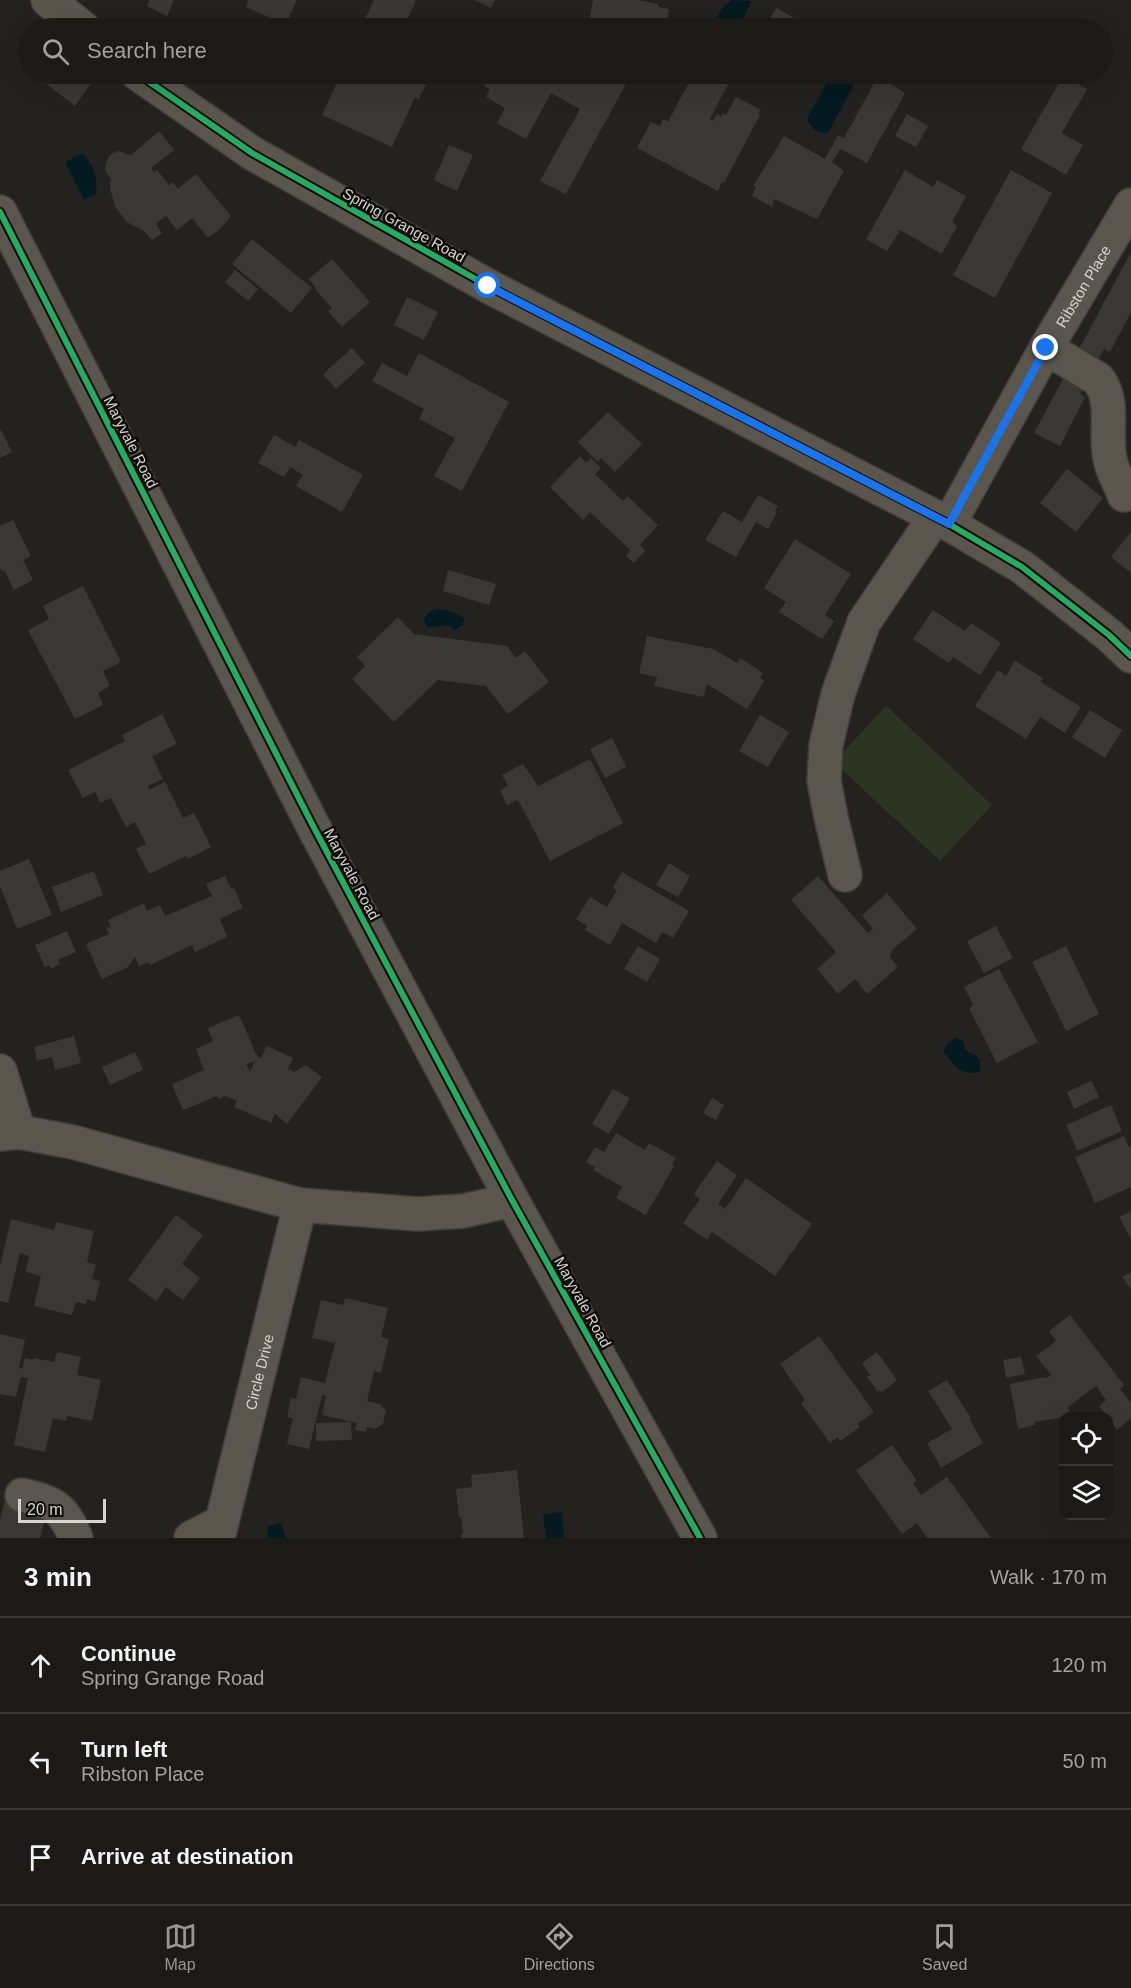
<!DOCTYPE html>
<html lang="en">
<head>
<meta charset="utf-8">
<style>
  :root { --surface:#1b1a16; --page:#24231f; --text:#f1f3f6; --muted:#a0a1a1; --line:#393835; --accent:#999691 }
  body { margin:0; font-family:Arial,sans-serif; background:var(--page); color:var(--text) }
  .controls { position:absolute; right:18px; bottom:18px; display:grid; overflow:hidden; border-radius:12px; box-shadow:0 6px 24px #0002 }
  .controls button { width:54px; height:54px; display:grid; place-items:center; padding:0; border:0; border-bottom:2px solid var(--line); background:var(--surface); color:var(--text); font:30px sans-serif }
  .scale { position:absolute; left:18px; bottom:15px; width:88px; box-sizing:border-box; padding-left:6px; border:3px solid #d8d4cf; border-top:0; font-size:16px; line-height:21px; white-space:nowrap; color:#d8d4cf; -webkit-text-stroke:4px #0e0c09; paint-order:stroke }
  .stop { position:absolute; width:18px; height:18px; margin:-14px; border:4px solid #1a73e8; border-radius:50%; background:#fff }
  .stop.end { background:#1a73e8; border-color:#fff; box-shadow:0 2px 6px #0008 }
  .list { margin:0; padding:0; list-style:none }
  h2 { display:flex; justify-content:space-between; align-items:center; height:78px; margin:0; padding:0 24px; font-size:26px }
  h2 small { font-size:20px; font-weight:400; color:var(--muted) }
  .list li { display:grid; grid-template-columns:39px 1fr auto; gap:18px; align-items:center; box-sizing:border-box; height:96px; padding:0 24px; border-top:2px solid var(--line) }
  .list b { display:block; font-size:22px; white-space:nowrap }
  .list p { margin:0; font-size:20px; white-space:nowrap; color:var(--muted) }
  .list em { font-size:20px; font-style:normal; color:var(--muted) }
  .icon { flex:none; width:33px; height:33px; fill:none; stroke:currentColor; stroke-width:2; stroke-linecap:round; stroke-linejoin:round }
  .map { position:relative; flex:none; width:1131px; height:1538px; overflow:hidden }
  .search { position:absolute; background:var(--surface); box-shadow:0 6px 24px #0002; left:18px; right:18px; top:18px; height:66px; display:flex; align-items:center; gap:15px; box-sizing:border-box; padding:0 21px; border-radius:33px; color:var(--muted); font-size:22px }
  .sheet { height:366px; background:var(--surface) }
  nav { display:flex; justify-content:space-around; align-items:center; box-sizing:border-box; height:84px; border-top:2px solid var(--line); background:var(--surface); font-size:16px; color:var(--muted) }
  nav a { display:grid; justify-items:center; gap:3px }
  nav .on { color:var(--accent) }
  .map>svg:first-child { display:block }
  .green { fill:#2d3423 }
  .water { fill:#031a20 }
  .building { fill:#3a3835; fill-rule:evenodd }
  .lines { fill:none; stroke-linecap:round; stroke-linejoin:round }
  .minor-casing { stroke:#403e3b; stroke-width:36 }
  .minor { stroke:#5b564d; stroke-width:33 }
  .cycleway-casing { stroke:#0e0c09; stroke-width:10 }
  .cycleway { stroke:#26ab63; stroke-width:6 }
  .route { stroke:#1a73e8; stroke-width:8 }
  .labels { text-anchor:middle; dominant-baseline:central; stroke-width:5; stroke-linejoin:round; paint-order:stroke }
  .street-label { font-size:15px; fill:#d8d4cf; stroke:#0e0c09 }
</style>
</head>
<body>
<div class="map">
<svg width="1131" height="1538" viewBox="0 0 1131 1538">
  <rect width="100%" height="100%" fill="#24221e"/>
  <path class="green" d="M886,706l106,99 -52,56 -106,-99z"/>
  <path class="water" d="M732,0l20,1 -14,27h-21l-3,-7 9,-13z
    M832,74l14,1 6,6 1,6 -25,46c-12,0 -17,-4 -21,-15z
    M83,153c11,14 15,24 13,41l-12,6 -19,-38z
    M437,609c12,0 18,4 27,9l-1,7 -9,5 -3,-4 -5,-1 -12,2h-6l-4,-6c2,-7 5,-10 13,-12z
    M957,1038l6,3 2,9 10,5 5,5v11c-18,7 -26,-6 -36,-19 1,-9 6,-11 13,-14z
    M562,1512l2,26h-18l-3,-23z
    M281,1523l5,15h-19l1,-12z"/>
  <path class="building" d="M150,0h24l-7,16 -20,-10z
    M249,0h48l-13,28 -11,-4 2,-4 -29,-13z
    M374,0h38l4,1 -13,27h-38l3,-5 -4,-2z
    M475,0h20l-4,8z
    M593,0h44l21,4v3l11,2 -3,19h-49l-28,-5z
    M776,8l37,20h-48z
    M38,74h44l10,8 -17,24 -39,-30z
    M345,74h82l3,1 -11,24 -4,-2 -23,50 -70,-32 17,-37 3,1z
    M491,74h27l4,2 2,-2h66l-3,6 6,4 6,-10h22l8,4 -63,116 -26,-13 40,-72 -29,-16 -25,46 -29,-16 8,-15 -19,-11 4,-8 -6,-3z
    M708,74h5l16,8 -19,37 3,2 4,-7 4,3 2,-4 3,2 10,-18 25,13 -3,4 2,1 -36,68 -2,-1 -4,9 -81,-43 14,-26 9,4 3,-7 5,3 25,-47 11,6z
    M878,76l27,17 -38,70 -27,-14 -8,13 12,9 -27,48 -43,-20 -2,8 -20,-11 4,-9 -3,-1 31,-50 41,23 13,-24 6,3z
    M1063,76l24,13 -25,44 21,12 -17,30 -45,-26z
    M907,114l21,12 -12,21 -21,-11z
    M159,131l15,19 -23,18 3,4 3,-2 12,15 4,-3 5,7 18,-15 35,42 -11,13 -12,9 -16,-20 -15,12 -11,-14 -10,8 6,9 -10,7 -8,-9 -17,-9 -11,-14 -6,-19 1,-10 -5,-7 -1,-5 3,-9 3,-4 7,-3 13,4z
    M449,145l24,10 -16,36 -23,-11z
    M905,170l28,17 4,-7 29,16 -14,26 5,4 -15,28 -42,-24 -13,21 -21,-12z
    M1011,170l41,23 -57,105 -42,-23z
    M252,239l60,49 -21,25 -59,-49z
    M1131,252v60l-21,40 -6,-3 -24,45 5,3 -25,49 -26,-13z
    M332,259l38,43 -28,25 -14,-16 4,-3 -17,-19 1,-1 -7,-9z
    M235,270l23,19 -10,12 -23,-19z
    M407,297l31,15 -14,28 -30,-15z
    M352,348l13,15 -29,26 -13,-15z
    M419,353l90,49 -47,89 -28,-15 21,-38 -36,-19 5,-10 -52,-28 10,-18 25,13z
    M608,412l34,32 -27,28 -14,-14 -3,4 -20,-20z
    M0,428l12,24 -12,6z
    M274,435l22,12 3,-7 64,35 -21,37 -46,-26 7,-11 -13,-8 -6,10 -26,-14z
    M580,456l6,7 5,-5 10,10 -6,6 28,27 4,-5 31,29 -18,20 5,6 -11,12 -8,-7 4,-6 -40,-38 -7,8 -33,-33z
    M1067,469l36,29 -27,34 -36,-29z
    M758,495l20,11 -3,5 2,2 -9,16 -12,-7 -20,35 -31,-17 18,-29 19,11z
    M13,520l18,36 -8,4 10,20 -19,10 -10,-20 -2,1 -2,-3v-42z
    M1131,532v41l-20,-16z
    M795,539l56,35 -26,41 9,6 -12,18 -43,-27 7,-10 -22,-14z
    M448,570l48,14 -7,21 -46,-14z
    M83,586l38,76 -18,9 7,15 -12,7 5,12 -28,14 -47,-89 21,-11 -6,-13z
    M933,610l32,21 6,-8 30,20 -21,32 -27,-18 -4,6 -36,-24z
    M398,617l16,17 93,12 9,12 9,-7 24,31 -41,32 -22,-28 -48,-6 -44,42 -42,-43 13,-13 -8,-9z
    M647,636l66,13 24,14 3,-5 23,15 -3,5 4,3 -17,28 -40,-25 -4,13 -49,-11 3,-9 -18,-4z
    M1015,661l28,17 -2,4 40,25 -16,26 -25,-16 -14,22 -51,-33 23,-36 8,6z
    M1090,710l32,20 -17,28 -33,-21z
    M162,714l15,30 -25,12 11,23 -15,7 1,4 16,-8 18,36 11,-5 17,34 -23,12 -2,-3 -37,18 -13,-25 10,-5 -11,-22 -9,5 -15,-29 -11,5 -5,-11 -12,6 -15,-28 57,-29 -3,-6z
    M760,715l29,17 -21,35 -29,-16z
    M612,738l14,29 -21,11 -15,-29z
    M590,759l33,64 -73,38 -32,-61 -11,5 -7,-15 8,-4 -6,-11 21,-11 15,22z
    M29,859l23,56 -35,14 -17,-43v-15z
    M669,863l21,13 -12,21 -22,-12z
    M94,871l9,24 -42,17 -9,-25z
    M622,872l67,39 -16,27 -11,-6 -6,11 -34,-20 -12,22 -25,-15 2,-4 -11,-7 14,-22 17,10 10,-17 -4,-2z
    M225,876l6,13 3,-1 9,20 -23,11 7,18 -32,15 -3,-7 -42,20 -2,-3 -9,4 -4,-9 -7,10 -26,12 -16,-35 23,-10 -3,-6 5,-1 -3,-7 36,-17 3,8 13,-6 5,11 47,-20 -6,-12z
    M818,876l50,57 5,-4 -11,-14 25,-22 30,36 -25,21 -2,7 8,10 -31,27 -12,-15 -17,15 -21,-25 19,-17 -45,-52z
    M996,926l17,32 -29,15 -17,-32z
    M67,931l9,21 -18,8 2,4 -9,5 -2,-4 -4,2 -10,-22z
    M638,946l22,13 -13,23 -23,-13z
    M1066,946l33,68 -33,17 -34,-69z
    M999,969l39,73 -41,21 -28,-55 4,-3 -9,-18z
    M239,1015l18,41 4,2 6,-12 26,12 -5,11 6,3 12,-7 16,12 -35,47 -12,-10 -4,9 -37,-16 3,-6 -11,-5 -7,3 -2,-3 -34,14 -11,-26 32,-14 -8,-21 17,-8 -5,-13zM255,1061l-5,11 -4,-8z
    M74,1036l7,27 -26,7 -3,-13 -15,4 -3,-14z
    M135,1052l8,18 -33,15 -8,-18z
    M1091,1081l8,16 -25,12 -7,-17z
    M613,1089l17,9 -21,36 -17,-10z
    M712,1098l12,7 -8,15 -13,-7z
    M1111,1105l11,26 -45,20 -11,-26z
    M616,1133l29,17 4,-7 27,15 -4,6 2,2 -28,49 -30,-17 6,-11 -29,-17 2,-3 -9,-5 9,-15 9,5z
    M1124,1136l5,11 2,-1v41l-36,16 -20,-46z
    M717,1161l20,14 -19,29 7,5 21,-31 66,46 -37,52 -63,-44 -5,8 -24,-17 17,-24 -6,-5z
    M1131,1211v28l-12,-22z
    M176,1215l27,20 -21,29 18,14 -17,22 -17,-13 -10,14 -28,-21z
    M11,1219l43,11 2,-8 38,9 -7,31 9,3 -4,14 8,2 -5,21 -8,-3 -1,5 -10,-2 -4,13 -38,-9 7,-30 -15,-4 3,-16 -9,-3 -12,50 -8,-2v-35z
    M1131,1272v18l-9,-13z
    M345,1298l43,10 -7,29 8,2 -8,34 -7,-2 -7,30 13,3 6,7 -3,13 -8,5 -8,-2 -1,5 -11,-2 2,-7 -35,-8 4,-19 -4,-1 -13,54 -22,-5 6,-26 -6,-1 4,-19 5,1 5,-22 24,6 10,-40 -23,-5 9,-38 22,5z
    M1070,1315l54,70 -4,4 11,14v15l-14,12 -18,-24 7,-6 -10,-14 -28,21 2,9 -36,6 1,3 -17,4 -8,-45 35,-7 2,1 4,-3 -15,-19 20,-15 -7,-10z
    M0,1334l25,6 -6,28 3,1 3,-11 8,2 1,-2 20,4 3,-10 24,5 -4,18 24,5 -9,41 -25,-5 -1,5 -13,-3 -8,34 -31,-7 14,-67 -7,-1 -5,20 -16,-3z
    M819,1336l55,76 -17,12 3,3 -20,14 -2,-4 -8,6 -29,-40 4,-3 -25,-36z
    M877,1352l20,28 -15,12 -2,-2 -2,2 -11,-15 3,-2 -8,-12z
    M1021,1357l4,17 -19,4 -3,-18z
    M947,1380l24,38h-2l14,25 -42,25 -14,-25 25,-14 -24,-38z
    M351,1422l1,18 -36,1v-18z
    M892,1445l25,36 -4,2 8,12 26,-18 44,61h-64l-10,-15 -15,11 -46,-64z
    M517,1470l7,68h-63v-4h2l-2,-17h-2l-3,-28 16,-2 -1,-12z
    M6,1496l18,4 15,10 -2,8 8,2 -5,18h-40v-18z"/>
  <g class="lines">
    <defs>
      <g id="minor">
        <path d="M48,0l35,28"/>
        <path d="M138,74l114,79 236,133 461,238 73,43 87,68 22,21"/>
        <path d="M0,212l312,612 200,376 188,338"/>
        <path d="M1046,348l52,31c18,22 6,54 12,80 2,12 10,24 14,36"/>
        <path id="s1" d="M949,524l97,-176 85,-143"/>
        <path d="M845,875l-14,-58 -7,-36 2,-36 12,-51 26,-72 71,-105"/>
        <path d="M0,1071l19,61"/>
        <path d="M0,1134l19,-2 54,10 227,63 118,9 45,-3 49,-11"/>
        <path d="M22,1495c32,8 40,11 54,43"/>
        <path d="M191,1538l31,-16"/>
        <path id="s2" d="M218,1538l82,-333"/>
      </g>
    </defs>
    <use href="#minor" class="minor-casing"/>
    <use href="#minor" class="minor"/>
    <defs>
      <path id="cycleway" d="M138,74l114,79 236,133 461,238 73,43 87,68 22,21
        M0,212l312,612 200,376 188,338"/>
    </defs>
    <use href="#cycleway" class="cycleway-casing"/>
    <use href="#cycleway" class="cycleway"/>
  </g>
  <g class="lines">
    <path class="route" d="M488,286l461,238 97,-176"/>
  </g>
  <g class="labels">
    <g class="street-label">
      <text transform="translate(404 225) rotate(29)">Spring Grange Road</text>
      <text stroke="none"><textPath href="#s1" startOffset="273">Ribston Place</textPath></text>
      <text transform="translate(131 442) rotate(63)">Maryvale Road</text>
      <text transform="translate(352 874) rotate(62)">Maryvale Road</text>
      <text transform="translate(583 1302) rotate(61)">Maryvale Road</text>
      <text stroke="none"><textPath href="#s2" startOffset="171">Circle Drive</textPath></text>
    </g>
  </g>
</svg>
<div class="controls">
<button><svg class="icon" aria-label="locate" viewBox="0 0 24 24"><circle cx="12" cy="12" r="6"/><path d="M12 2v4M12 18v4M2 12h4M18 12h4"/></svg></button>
<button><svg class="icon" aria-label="layers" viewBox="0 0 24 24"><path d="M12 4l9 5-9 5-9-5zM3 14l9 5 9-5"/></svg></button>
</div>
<div class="scale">20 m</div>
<div class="stop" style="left:488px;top:286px"></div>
<div class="stop end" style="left:1046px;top:348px"></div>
<div class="search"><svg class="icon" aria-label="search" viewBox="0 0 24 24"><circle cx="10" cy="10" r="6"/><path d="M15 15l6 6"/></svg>Search here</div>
</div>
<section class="sheet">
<h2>3 min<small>Walk · 170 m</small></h2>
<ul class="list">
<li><svg class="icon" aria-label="ahead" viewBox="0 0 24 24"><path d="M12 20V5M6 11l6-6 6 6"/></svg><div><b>Continue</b><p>Spring Grange Road</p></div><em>120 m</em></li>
<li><svg class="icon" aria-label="left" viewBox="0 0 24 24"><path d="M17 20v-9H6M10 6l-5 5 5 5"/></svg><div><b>Turn left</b><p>Ribston Place</p></div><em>50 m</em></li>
<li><svg class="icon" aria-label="arrive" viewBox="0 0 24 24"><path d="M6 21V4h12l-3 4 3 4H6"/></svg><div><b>Arrive at destination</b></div></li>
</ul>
</section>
<nav>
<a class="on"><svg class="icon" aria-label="map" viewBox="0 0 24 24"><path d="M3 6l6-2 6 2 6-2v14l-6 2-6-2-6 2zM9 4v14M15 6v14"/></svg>Map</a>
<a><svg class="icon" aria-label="directions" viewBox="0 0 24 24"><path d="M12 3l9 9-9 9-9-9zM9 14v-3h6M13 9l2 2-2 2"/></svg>Directions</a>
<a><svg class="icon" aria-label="saved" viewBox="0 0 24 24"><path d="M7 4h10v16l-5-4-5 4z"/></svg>Saved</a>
</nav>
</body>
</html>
